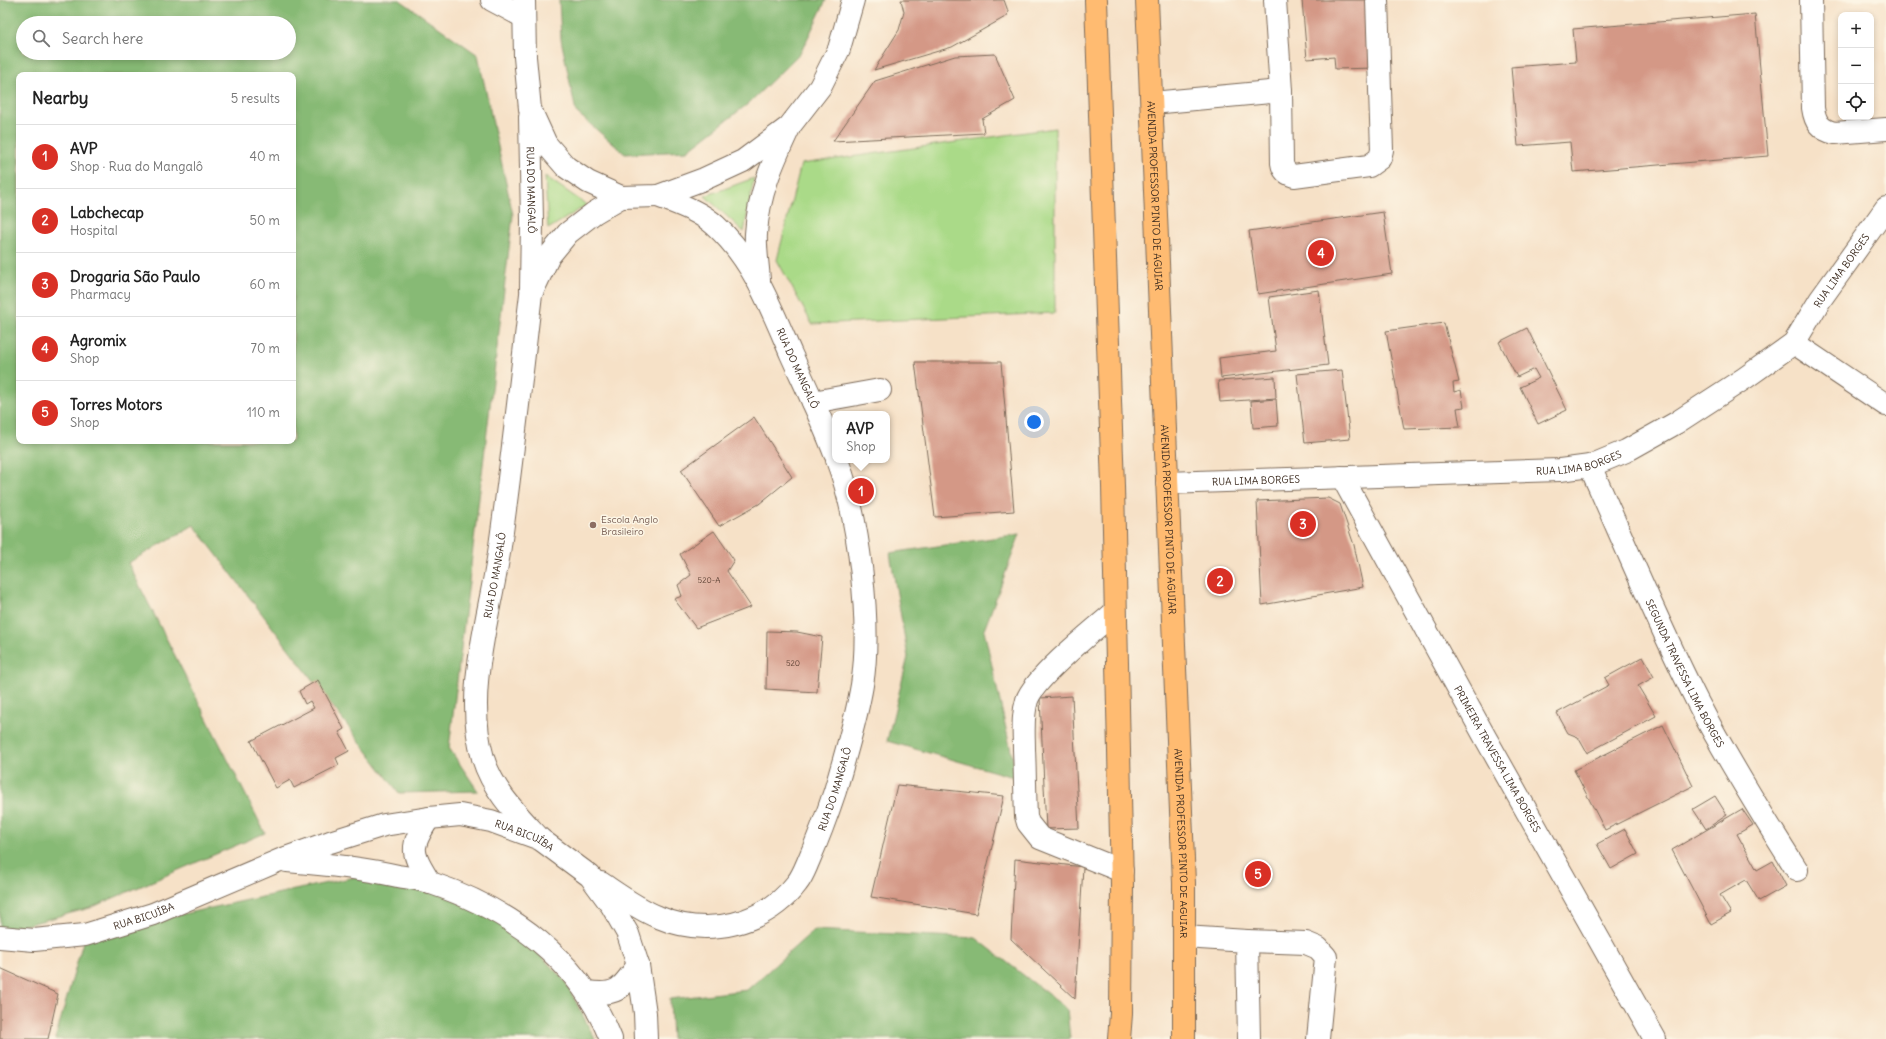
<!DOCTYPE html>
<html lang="en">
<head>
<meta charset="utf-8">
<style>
  :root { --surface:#fff; --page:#f6f6f6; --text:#222; --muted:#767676; --line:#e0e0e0; --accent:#d93025 }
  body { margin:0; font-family:Delius,sans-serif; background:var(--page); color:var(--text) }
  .controls { position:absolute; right:12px; top:12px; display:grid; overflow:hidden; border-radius:8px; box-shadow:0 2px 6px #0003 }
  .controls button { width:36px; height:36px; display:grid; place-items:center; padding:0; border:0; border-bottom:1px solid var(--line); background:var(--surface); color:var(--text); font:20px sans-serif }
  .you { position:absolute; left:1034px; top:422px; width:14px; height:14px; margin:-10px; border:3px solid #fff; border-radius:50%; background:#1a73e8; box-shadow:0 0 0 6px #1a73e833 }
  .badge { display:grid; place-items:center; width:26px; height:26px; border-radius:50%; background:var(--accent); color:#fff; font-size:13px; font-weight:700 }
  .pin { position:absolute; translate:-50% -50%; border:2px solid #fff; box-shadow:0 1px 4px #0006 }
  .popup { position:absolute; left:832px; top:411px; width:58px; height:52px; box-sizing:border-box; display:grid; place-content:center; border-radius:8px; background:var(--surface); filter:drop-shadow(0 1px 3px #0005); font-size:13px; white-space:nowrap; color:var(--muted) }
  .popup b { font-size:15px; color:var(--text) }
  .popup::after { content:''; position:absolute; left:50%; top:100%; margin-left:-8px; border:8px solid transparent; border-top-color:var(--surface) }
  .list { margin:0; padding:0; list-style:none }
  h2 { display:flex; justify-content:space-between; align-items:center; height:52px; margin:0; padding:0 16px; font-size:17px }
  h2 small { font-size:13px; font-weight:400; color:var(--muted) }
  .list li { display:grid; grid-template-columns:26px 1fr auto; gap:12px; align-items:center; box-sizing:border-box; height:64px; padding:0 16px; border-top:1px solid var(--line) }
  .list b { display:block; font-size:15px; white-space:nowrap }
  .list p { margin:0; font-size:13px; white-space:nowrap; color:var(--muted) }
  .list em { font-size:13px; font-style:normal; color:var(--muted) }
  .icon { flex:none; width:22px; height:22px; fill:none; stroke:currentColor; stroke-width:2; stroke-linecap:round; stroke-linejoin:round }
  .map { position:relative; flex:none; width:1886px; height:1039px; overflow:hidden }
  .search { position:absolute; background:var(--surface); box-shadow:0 2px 6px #0003; left:16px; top:16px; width:280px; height:44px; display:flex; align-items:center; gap:10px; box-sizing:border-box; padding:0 14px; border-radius:22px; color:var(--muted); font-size:15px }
  .panel { position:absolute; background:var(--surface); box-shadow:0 2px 6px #0003; left:16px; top:72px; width:280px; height:372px; border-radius:8px }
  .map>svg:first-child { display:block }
  .green { fill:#aada88; stroke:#728253 }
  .forest { fill:#87ba74; stroke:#617249; fill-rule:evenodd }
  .building { fill:#d49886 }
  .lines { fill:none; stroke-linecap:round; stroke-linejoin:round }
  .minor-casing { stroke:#7c6a59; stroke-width:24 }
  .major-casing { stroke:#7c6a59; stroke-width:24 }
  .minor { stroke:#fff; stroke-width:22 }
  .major { stroke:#ffbb71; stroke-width:22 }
  .education-dot { fill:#8d6e63; stroke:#fcf5e5; stroke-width:1.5 }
  .labels { text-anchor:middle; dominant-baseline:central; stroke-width:3; stroke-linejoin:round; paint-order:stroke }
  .number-label { font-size:8px; fill:#614638 }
  .street-label { font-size:10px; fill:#3b2a1e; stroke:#fcf5e5 }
  .education-label { font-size:10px; fill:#785e54; stroke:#fcf5e5; text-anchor:start }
</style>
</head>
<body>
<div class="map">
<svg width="1886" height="1039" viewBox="0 0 1886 1039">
  <rect width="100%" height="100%" fill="#fcf5e5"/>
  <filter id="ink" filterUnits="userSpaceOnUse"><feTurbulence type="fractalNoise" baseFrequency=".025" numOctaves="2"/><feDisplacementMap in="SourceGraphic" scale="8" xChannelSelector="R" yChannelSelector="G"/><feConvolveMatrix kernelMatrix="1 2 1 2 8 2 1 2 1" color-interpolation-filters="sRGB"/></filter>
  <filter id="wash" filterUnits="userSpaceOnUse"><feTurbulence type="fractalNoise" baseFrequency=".012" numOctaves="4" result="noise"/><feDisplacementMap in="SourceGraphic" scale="16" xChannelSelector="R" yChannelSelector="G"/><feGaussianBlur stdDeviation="0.9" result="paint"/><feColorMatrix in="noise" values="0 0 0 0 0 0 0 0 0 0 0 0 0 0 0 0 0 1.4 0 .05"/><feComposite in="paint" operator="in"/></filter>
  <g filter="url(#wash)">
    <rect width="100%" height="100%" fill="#f6e1c7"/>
    <path class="green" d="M1055,128v185l-243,11 -35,-64 24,-96z
      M545,176l42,29 -39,24z
      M754,178l-10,54 -39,-36z"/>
    <path class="forest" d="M0,0h400l78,55 35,160 -64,533 29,43 -79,2 -205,-268 -66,38 137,270 -175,75 -90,24zM23,23h266v30h-266zM19,75h274v366h-274z
      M559,0h267l-25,52 -52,51 -62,48 -62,3 -49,-42 -15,-73z
      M1020,534l-36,96 33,148 -130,-37 21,-84 -18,-104z
      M355,877l86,17 71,32 53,55 30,58h-540l30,-104z
      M814,930l162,8 91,71 3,30h-398l-2,-40 77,-9z"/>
    <g id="blocks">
      <path class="building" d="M901,0h103l4,11 -1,5 -55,31 -78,23 25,-40 5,-18z
        M1302,0h71l3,68 -41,1 -1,-12 -27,2z
        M1755,14l13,142 -195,16 -3,-30 -52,4 -7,-79 65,-5 -3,-33z
        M995,54l20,46 -33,19 2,14 -151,8 42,-60 80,-25z
        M1383,212l9,62 -134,20 -9,-63z
        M1319,290l9,75 -107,13 -2,-20 57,-7 -7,-54z
        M1444,323l15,59 -6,1 1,9 7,-2 3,17 -7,1 3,19 -56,2 -18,-98z
        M1527,328l40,82 -29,14 -18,-37 19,-9 -5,-9 -17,8 -18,-35z
        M915,362h86l13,149 -79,6z
        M1342,370l8,69 -45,4 -8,-69z
        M1275,377l1,21 -56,4 -2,-21z
        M1276,399l2,27 -25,2 -2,-27z
        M754,417l38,60 -33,27 -40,22 -38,-56z
        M1328,498l12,6 14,41 9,42 -101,18 -5,-104z
        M714,531l20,29 -7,11 24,36 -55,21 -22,-29 8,-3 -4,-11 13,-10 -11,-21z
        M767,631l30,1 25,5 -5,55 -51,-3z
        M1643,657l11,20 -16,9 18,30 -69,37 -9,-16 -10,-4 -11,-20 52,-28 -4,-7z
        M318,680l26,49 -5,3 10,19 -13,7 3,7 -45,23 -4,-8 -14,8 -25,-47 63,-33 -4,-7 -5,3 -6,-13z
        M1072,696l7,132 -33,1 -6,-131z
        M1663,725l30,61 -88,44 -31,-60z
        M897,785l107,11 -28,118 -105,-17z
        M1715,796l12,19 -21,14 -13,-20z
        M1742,809l11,16 -16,9 20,36 16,-9 13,25 -27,15 -13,-21 -26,15 11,18 -20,11 -39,-74z
        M1625,829l13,25 -27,15 -14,-25z
        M1015,859l68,8 -8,132 -64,-60z
        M0,968l58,26 -10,45h-48z"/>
    </g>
  </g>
  <g filter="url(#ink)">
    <use href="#blocks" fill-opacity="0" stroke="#7c6a59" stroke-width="1"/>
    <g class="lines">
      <defs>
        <g id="minor">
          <path d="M492,0l32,17"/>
          <path d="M524,0l1,57 5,52 16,35 20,23 22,15 33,15"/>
          <path d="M1275,0l6,91"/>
          <path d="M1811,0l2,108c2,14 7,22 22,25l51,-4"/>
          <path d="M1152,103l129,-12 1,72c1,7 5,11 12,13l75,-10 11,-8 2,-8 -5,-150"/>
          <path id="s1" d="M530,117l2,104 -1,68"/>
          <path id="s2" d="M658,196c20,8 42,15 58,30 38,35 55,82 75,128 15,33 31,66 44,100"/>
          <path d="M759,280c-1,-15 -4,-32 -3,-46 2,-39 17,-72 33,-106"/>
          <path d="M1794,343l92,62"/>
          <path d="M813,402l67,-12"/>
          <path id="s3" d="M1590,466c35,78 68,158 107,235 30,58 65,114 100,169"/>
          <path id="s4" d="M1342,477l143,260 170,302"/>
          <path id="s5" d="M1167,483l393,-13 30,-4 36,-15 50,-28 69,-45 49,-35 26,-43 66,-92"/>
          <path d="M1115,612c-20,17 -80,65 -88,88 -5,16 -3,33 -3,49 1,22 1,45 2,67l2,7 12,15 82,33"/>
          <path d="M429,818c-20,30 -18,34 1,65"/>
          <path id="s6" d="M540,839c-23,-25 -47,-48 -57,-81 -20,-67 8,-145 17,-212 12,-84 21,-168 31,-252l18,-38 19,-23 26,-20 27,-16 37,-1 46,-17 39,-18 46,-34 31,-40 19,-38 14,-49"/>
          <path d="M287,861c38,3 75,7 111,15 11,2 23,3 33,7 80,27 148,76 180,156"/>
          <path id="s7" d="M601,883c18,12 37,26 57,34 49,21 107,8 139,-34 5,-6 8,-14 11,-21 10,-23 19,-47 27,-71 10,-35 21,-70 27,-106 10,-60 -3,-168 -25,-225"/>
          <path id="s8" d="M0,937l34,3 51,-5 68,-21 127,-54 50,-18 54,-17 45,-7 31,-3 31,6 49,18 50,37 22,30 16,28 10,31 7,48 1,26"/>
          <path d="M1184,937l63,4 2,98"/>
          <path d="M1247,941l59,2 12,5 8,9 -8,82"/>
          <path d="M587,992c31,4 34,-3 51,-27"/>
        </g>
        <g id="major">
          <path d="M1096,0l17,486 9,398 -1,130 -2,25"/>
          <path id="s9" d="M1147,0l37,883v156"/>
        </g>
      </defs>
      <use href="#minor" class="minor-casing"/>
      <use href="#major" class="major-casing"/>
      <use href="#minor" class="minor"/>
      <use href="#major" class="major"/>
    </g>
  </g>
  <circle class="education-dot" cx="593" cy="525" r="4"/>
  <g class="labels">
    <g class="number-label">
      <text x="709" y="580">520-A</text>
      <text x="793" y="663">520</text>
    </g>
    <g class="street-label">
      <text stroke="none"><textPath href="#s1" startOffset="73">RUA DO MANGALÔ</textPath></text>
      <text stroke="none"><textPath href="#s9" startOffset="196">AVENIDA PROFESSOR PINTO DE AGUIAR</textPath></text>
      <text stroke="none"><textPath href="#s5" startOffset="749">RUA LIMA BORGES</textPath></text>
      <text stroke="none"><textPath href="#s2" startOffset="231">RUA DO MANGALÔ</textPath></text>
      <text stroke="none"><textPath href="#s5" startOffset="413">RUA LIMA BORGES</textPath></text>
      <text stroke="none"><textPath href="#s5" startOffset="89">RUA LIMA BORGES</textPath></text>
      <text stroke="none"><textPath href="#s9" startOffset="520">AVENIDA PROFESSOR PINTO DE AGUIAR</textPath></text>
      <text stroke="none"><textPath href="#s6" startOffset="285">RUA DO MANGALÔ</textPath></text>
      <text stroke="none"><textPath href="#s3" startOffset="228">SEGUNDA TRAVESSA LIMA BORGES</textPath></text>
      <text stroke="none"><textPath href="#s4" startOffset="322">PRIMEIRA TRAVESSA LIMA BORGES</textPath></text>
      <text stroke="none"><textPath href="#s7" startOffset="322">RUA DO MANGALÔ</textPath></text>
      <text stroke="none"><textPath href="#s8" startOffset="549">RUA BICUÍBA</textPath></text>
      <text stroke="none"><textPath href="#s9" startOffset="844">AVENIDA PROFESSOR PINTO DE AGUIAR</textPath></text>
      <text stroke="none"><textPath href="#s8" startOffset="147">RUA BICUÍBA</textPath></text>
    </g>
    <g class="education-label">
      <text x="601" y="519">Escola Anglo<tspan x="601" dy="12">Brasileiro</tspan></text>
    </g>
  </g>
</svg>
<div class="controls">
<button>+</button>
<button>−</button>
<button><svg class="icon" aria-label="locate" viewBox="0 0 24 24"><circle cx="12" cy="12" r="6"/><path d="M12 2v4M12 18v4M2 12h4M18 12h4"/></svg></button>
</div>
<div class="you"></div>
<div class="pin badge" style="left:861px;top:491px">1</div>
<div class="popup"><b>AVP</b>Shop</div>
<div class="pin badge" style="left:1220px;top:581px">2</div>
<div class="pin badge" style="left:1303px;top:524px">3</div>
<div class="pin badge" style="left:1321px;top:253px">4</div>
<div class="pin badge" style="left:1258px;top:874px">5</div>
<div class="search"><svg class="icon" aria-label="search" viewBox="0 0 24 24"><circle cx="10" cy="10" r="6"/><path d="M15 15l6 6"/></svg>Search here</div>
<section class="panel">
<h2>Nearby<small>5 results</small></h2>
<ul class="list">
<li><span class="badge">1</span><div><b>AVP</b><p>Shop · Rua do Mangalô</p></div><em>40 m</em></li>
<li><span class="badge">2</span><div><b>Labchecap</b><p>Hospital</p></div><em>50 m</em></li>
<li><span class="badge">3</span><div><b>Drogaria São Paulo</b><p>Pharmacy</p></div><em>60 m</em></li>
<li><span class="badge">4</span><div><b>Agromix</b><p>Shop</p></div><em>70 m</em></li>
<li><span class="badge">5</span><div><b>Torres Motors</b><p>Shop</p></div><em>110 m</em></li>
</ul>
</section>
</div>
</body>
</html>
